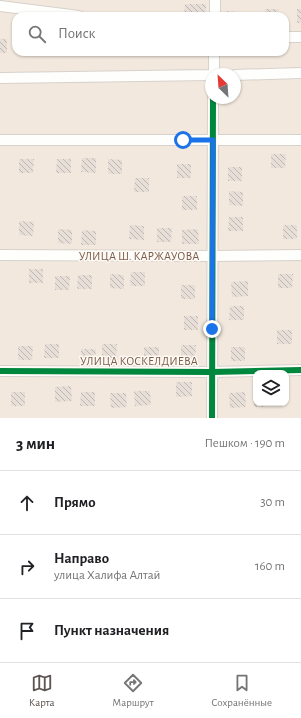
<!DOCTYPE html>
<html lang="ru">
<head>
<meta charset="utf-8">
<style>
  :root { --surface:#fff; --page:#f2f2f2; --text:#202124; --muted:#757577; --line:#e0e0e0; --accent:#5c5450 }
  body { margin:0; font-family:"Alegreya Sans",sans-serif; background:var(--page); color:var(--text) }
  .controls { position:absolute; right:12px; bottom:12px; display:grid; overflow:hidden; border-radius:8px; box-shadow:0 1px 3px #0004 }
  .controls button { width:36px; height:36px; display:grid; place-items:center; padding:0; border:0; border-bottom:1px solid var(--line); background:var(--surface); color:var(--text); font:20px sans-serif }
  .compass { position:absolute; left:205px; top:68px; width:36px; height:36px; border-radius:50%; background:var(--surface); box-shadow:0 1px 3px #0004; rotate:335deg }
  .stop { position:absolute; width:12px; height:12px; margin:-9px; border:3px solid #1a73e8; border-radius:50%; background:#fff }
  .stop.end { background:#1a73e8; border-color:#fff; box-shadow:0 1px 4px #0008 }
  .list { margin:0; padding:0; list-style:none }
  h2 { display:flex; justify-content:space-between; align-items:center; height:52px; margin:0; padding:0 16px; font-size:17px }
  h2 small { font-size:13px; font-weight:400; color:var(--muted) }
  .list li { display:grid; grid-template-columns:26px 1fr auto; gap:12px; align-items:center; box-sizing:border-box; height:64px; padding:0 16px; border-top:1px solid var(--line) }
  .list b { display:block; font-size:15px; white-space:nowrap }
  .list p { margin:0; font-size:13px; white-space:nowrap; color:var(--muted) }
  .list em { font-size:13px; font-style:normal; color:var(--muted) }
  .icon { flex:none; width:22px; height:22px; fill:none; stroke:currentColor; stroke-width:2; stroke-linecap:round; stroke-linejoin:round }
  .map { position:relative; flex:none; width:301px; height:418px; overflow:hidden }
  .search { position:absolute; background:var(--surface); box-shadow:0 1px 3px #0004; left:12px; right:12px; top:12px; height:44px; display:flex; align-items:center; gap:10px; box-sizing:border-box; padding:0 14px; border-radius:12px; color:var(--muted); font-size:15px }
  .sheet { height:244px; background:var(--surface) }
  nav { display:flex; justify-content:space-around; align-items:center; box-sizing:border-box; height:56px; border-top:1px solid var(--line); background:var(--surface); font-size:11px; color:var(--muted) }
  nav a { display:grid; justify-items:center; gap:2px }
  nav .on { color:var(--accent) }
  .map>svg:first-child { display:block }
  .residential { fill:#f2e8de; fill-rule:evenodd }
  .building { fill:url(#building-back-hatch) }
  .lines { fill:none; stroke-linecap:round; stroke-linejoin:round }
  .minor-casing { stroke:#d7d1cb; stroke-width:12 }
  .minor { stroke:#fefefd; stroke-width:10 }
  .cycleway-casing { stroke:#fffaf3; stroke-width:8 }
  .cycleway { stroke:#00873e; stroke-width:6 }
  .route { stroke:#1a73e8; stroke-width:5 }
  .labels { text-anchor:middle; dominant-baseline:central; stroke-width:3; stroke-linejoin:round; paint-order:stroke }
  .street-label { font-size:12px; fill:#7a5c4d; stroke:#fffaf3 }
</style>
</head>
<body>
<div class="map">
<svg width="301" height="418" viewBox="0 0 301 418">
  <defs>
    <pattern id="building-back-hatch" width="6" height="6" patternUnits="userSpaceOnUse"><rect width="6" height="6" fill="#e6ded7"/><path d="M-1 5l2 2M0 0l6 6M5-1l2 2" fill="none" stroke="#bfb7b1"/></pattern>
  </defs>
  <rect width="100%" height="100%" fill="#f9f5f0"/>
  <path class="residential" d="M0,0h301v418h-301zM16,16h269v36h-269zM211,74h24v24h-24zM256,373h30v30h-30z"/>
  <path class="building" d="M185,4h21v12h-22z
    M265,9h14v7h-14z
    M297,9h4v14h-4z
    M227,11l14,1v4h-14z
    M0,39h7v14h-7z
    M271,154h15l-1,14h-14z
    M82,158h14v15l-15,-1z
    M19,159h15l-1,14h-14z
    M57,159h14v14h-15z
    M108,159l14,1v14h-14z
    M177,164h14v14h-14z
    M228,167h14v14h-14z
    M135,178h14v14h-15z
    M229,191l14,1v14l-14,-1z
    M182,196h15v14h-15z
    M229,217h14v14h-15z
    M19,221l15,1 -1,14 -14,-1z
    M130,225l14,1v14l-15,-1z
    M283,225h14v14h-14z
    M157,228h15l-1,14h-14z
    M58,229l14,1v14l-14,-1z
    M198,229l1,15h-17v-14z
    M82,230l14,1v14h-15z
    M29,269h14v14h-14z
    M131,272h14v14h-15z
    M110,274l14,1v14l-14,-1z
    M278,274h15l-1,14h-14z
    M78,275h14v14h-15z
    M55,276h15l-1,14h-14z
    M248,281v15l-16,1 -1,-15z
    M181,285h14v14h-14z
    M230,306h14v14h-15z
    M184,316h14v14h-14z
    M277,330h15v14h-15z
    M45,344h14v14h-15z
    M102,344h15l-1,15 -14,-1z
    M181,345h15l-1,14h-14z
    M18,346h15l-1,14h-14z
    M144,347h15v15l-15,-1z
    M231,347h14v14h-14z
    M81,349h15l-1,14h-14z
    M176,382h16v14l-16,1z
    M71,386l1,15 -17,1v-15z
    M254,386h2v17h7v4h-9z
    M134,391h16l1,14 -16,1z
    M11,392h14v14h-14z
    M81,392h14v14h-15z
    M245,392l1,15 -16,1 -1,-15z
    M110,393h16l1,14 -16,1z"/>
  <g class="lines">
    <defs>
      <path id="minor" d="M0,6l79,10
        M215,16v-16
        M285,37h16
        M214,74v-22
        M235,75l66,-2
        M0,78l211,-3
        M0,140h301
        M0,255l213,1 88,-1
        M0,371l212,1 89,-2
        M212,418l1,-320"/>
    </defs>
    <use href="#minor" class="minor-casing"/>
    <use href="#minor" class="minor"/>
    <defs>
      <path id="cycleway" d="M0,371l212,1 89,-2
        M212,418l1,-320"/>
    </defs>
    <use href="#cycleway" class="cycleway-casing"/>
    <use href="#cycleway" class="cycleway"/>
  </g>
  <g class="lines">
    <path class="route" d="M183,140h30l-1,189"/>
  </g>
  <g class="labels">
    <g class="street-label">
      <text x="139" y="256">УЛИЦА Ш. КАРЖАУОВА</text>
      <text x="139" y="361">УЛИЦА КОСКЕЛДИЕВА</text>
    </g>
  </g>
</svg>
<div class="controls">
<button><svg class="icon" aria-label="layers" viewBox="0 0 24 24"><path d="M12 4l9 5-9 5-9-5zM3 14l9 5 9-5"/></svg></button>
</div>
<svg class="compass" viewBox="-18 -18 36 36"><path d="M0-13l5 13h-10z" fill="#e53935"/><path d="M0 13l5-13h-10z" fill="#757577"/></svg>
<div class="stop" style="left:183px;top:140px"></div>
<div class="stop end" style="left:212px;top:329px"></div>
<div class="search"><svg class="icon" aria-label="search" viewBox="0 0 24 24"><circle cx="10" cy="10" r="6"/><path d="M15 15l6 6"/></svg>Поиск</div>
</div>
<section class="sheet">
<h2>3 мин<small>Пешком · 190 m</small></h2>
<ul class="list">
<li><svg class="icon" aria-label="ahead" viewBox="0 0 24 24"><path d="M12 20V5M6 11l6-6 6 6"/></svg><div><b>Прямо</b></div><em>30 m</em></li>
<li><svg class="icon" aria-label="right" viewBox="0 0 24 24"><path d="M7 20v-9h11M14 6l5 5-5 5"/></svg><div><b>Направо</b><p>улица Халифа Алтай</p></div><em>160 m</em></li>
<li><svg class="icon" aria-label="arrive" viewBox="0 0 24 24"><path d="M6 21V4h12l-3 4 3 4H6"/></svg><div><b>Пункт назначения</b></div></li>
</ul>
</section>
<nav>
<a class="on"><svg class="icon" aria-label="map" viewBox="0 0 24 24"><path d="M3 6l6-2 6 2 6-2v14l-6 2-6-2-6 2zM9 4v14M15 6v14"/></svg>Карта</a>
<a><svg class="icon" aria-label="directions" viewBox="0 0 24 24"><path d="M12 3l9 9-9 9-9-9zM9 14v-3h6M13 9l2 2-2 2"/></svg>Маршрут</a>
<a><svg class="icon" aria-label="saved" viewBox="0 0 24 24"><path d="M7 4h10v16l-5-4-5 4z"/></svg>Сохранённые</a>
</nav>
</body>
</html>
